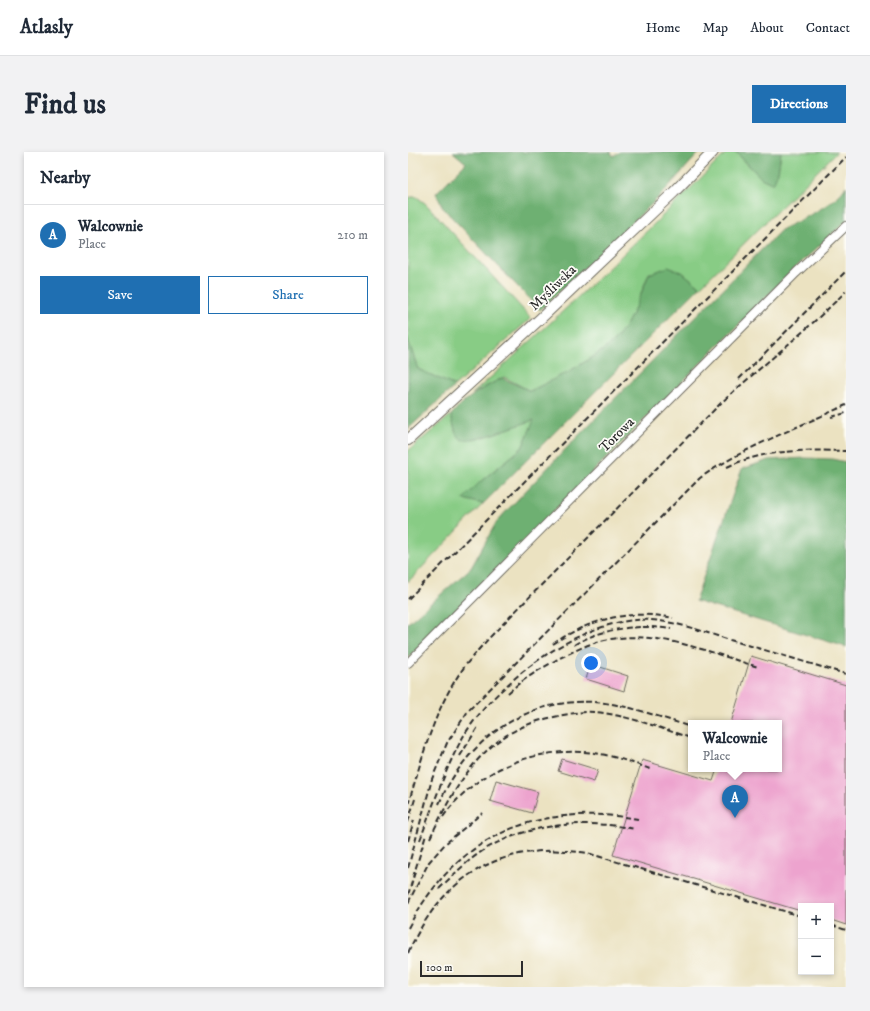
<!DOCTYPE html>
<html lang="en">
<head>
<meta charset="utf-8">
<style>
  :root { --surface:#fff; --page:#f2f2f3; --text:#1f2937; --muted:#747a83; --line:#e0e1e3; --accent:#1f6fb2 }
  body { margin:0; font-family:"IM FELL DW Pica",serif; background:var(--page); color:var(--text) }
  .controls { position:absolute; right:12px; bottom:12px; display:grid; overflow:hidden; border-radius:0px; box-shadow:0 2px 6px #0003 }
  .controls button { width:36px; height:36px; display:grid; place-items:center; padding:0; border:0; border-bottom:1px solid var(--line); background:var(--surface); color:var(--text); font:20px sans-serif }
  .scale { position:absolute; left:12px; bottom:10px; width:103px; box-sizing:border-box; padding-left:4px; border:2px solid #2b2b2b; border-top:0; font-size:11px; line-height:14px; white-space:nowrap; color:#2b2b2b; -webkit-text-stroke:3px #fdfcf7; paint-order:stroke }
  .you { position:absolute; left:183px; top:511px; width:14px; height:14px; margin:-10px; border:3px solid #fff; border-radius:50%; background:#1a73e8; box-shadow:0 0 0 6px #1a73e833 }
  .badge { display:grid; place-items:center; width:26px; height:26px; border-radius:50%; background:var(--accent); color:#fff; font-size:13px; font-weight:700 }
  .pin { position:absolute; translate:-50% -33px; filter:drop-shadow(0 1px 2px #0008) }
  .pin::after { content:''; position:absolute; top:21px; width:14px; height:12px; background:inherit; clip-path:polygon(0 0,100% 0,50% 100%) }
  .popup { position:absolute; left:280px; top:568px; width:94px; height:52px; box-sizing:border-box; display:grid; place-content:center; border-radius:0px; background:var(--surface); filter:drop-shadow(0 1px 3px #0005); font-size:13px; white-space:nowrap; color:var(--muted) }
  .popup b { font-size:15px; color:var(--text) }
  .popup::after { content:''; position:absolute; left:50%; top:100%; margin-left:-8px; border:8px solid transparent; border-top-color:var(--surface) }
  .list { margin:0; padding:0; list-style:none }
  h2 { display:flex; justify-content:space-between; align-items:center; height:52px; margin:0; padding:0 16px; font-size:17px }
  h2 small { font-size:13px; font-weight:400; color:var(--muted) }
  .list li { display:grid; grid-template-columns:26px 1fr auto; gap:12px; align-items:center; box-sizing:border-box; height:60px; padding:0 16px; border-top:1px solid var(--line) }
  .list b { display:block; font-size:15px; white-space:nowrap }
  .list p { margin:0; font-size:13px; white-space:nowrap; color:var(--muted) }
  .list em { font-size:13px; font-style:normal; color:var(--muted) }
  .actions { display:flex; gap:8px; padding:12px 16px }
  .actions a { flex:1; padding:9px 0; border:1px solid var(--accent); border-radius:0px; text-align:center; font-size:14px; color:var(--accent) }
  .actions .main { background:var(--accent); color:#fff }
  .map { position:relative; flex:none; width:438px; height:835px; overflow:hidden; border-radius:0px }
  header { display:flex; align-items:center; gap:24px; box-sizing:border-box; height:56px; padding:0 20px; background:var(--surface); border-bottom:1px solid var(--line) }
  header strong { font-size:19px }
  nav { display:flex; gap:22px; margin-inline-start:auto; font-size:14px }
  .intro { display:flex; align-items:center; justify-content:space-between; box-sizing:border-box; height:96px; padding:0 24px }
  h1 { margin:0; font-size:28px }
  .button { padding:10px 18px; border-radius:0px; background:var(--accent); color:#fff; font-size:14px; font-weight:700 }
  main { display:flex; gap:24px; padding:0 24px }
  aside { flex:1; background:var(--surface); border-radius:0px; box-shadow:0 2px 6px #0003 }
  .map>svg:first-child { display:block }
  .green { fill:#88cc85; stroke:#5a7c58 }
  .forest { fill:#6eb072; stroke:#4c6e4e }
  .building { fill:#eda3ce }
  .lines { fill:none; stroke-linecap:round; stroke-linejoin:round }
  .minor-casing { stroke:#6e6b60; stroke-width:10 }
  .tertiary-casing { stroke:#6e6b60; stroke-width:12 }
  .minor { stroke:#fff; stroke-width:8 }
  .tertiary { stroke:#fff; stroke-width:10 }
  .rail { stroke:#2b2b2b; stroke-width:2; stroke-dasharray:6 3; stroke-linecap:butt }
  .labels { text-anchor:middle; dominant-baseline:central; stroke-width:3.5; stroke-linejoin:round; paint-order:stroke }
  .street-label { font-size:14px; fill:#2b2b2b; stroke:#fdfcf7 }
</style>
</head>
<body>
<header>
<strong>Atlasly</strong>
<nav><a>Home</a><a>Map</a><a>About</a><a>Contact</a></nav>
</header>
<div class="intro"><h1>Find us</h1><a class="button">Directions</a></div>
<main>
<aside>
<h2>Nearby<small></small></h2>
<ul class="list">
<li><span class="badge">A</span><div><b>Walcownie</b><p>Place</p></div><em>210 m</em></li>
</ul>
<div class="actions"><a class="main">Save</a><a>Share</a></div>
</aside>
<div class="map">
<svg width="438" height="835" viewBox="0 0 438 835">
  <rect width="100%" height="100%" fill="#fdfcf7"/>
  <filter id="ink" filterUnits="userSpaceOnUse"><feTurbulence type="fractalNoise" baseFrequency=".025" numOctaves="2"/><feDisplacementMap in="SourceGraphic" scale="8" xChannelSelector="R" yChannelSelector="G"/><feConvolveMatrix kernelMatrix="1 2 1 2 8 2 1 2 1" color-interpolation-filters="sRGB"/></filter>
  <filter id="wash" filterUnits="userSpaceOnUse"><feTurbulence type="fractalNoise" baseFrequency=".012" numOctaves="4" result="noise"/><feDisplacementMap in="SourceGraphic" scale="16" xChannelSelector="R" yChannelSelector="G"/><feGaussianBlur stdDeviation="0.9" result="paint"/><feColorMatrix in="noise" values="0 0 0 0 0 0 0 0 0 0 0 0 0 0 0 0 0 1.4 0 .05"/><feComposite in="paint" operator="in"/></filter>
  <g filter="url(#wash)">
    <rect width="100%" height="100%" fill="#ebe2c1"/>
    <path class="green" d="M319,0h9l25,26 17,-6 3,-20h56l-137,135 -18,-15 -33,1c-8,20 -16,44 -29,61 -14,20 -67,46 -90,57l-26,-14 -32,17c88,-78 172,-159 255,-242z
      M4,45h5l9,7 105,114 -76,68 -37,-17 -10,-29v-142z
      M43,263l5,19 25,4 54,-19 -13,29 -41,33 -17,18 19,5 -75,78v-131z"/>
    <path class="forest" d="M45,0h158l2,4 7,-4h80l-43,47 -117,111 -97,-102 -7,-15 30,-30z
      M328,0h45l-3,20 -5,12 -12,-6z
      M438,34v35l-53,49 -385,388v-35l63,-55 26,-47 82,-86 203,-206c17,-8 57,-27 64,-43z
      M260,115l14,5 18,15 -217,217 -20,-5 18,-18 41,-33 12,-28 -53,18 -19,2 -6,-6 -5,-19c14,-17 31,-26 51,-37l28,13c23,-11 76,-37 90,-57 13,-17 21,-41 29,-60z
      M0,188l10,29 37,17 -47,43z
      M397,306l27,1 14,3v185l-151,-46 47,-132 27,-9z"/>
    <g id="blocks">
      <path class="building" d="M343,504l95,29v240l-15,-5v-14h-30v5l-188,-56 29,-95 71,21 4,-12h62v-46h-48z
        M183,512l37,12 -4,15 -38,-12z
        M154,607l36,11 -4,12 -36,-11z
        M88,628l42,12 -6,21 -42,-12z"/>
    </g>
  </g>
  <g filter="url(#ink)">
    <use href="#blocks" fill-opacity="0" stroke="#6e6b60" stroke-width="1"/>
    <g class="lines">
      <defs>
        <path id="minor" d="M0,511l388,-390 50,-47"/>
        <path id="tertiary" d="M0,288l132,-121 134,-127 39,-40"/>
      </defs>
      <use href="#minor" class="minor-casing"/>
      <use href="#tertiary" class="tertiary-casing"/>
      <use href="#minor" class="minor"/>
      <use href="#tertiary" class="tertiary"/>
      <path class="rail" d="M331,227l107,-108
        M423,265l15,-4
        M319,315c38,-18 78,-17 119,-16
        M0,447l438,-442
        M145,492c36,-25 77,-35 120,-26
        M166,493c27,-17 66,-21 97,-16
        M100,541c15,-14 31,-23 48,-33 14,-7 29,-15 45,-19 53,-13 107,11 157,26
        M52,604l18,-29
        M31,652c27,-63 85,-106 155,-102 33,2 65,15 97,25
        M0,653c12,-40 23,-84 45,-121 11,-19 25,-34 40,-50l228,-231c41,-38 86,-72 125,-112
        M35,665c31,-45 86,-68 140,-65 24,1 47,10 70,18
        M0,670l7,-23
        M22,686c27,-56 54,-105 119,-120 14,-3 31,-7 45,-6 34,3 65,16 97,26
        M12,688c13,-34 25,-71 43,-103 33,-55 121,-122 188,-117 27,2 53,12 79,20 39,11 77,23 116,34
        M0,689l6,-21
        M0,716l24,-89 15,-36 21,-32 232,-233c44,-31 97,-50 146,-73
        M5,725l13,-42
        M31,737c15,-15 30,-30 48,-41 45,-25 98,-29 148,-19
        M0,743l7,-23
        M0,751l21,-41 16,-18 37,-31
        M423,773l15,5
        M0,776c49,-93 128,-126 230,-109
        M0,801c35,-79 95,-112 179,-100l214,63"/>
    </g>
  </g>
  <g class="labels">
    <g class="street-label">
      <text transform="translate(145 136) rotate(-44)">Myśliwska</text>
      <text transform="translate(209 283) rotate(-45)">Torowa</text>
    </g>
  </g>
</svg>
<div class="controls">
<button>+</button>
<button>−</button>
</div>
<div class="scale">100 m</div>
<div class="you"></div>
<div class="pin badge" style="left:327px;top:666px">A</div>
<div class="popup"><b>Walcownie</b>Place</div>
</div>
</main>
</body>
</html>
